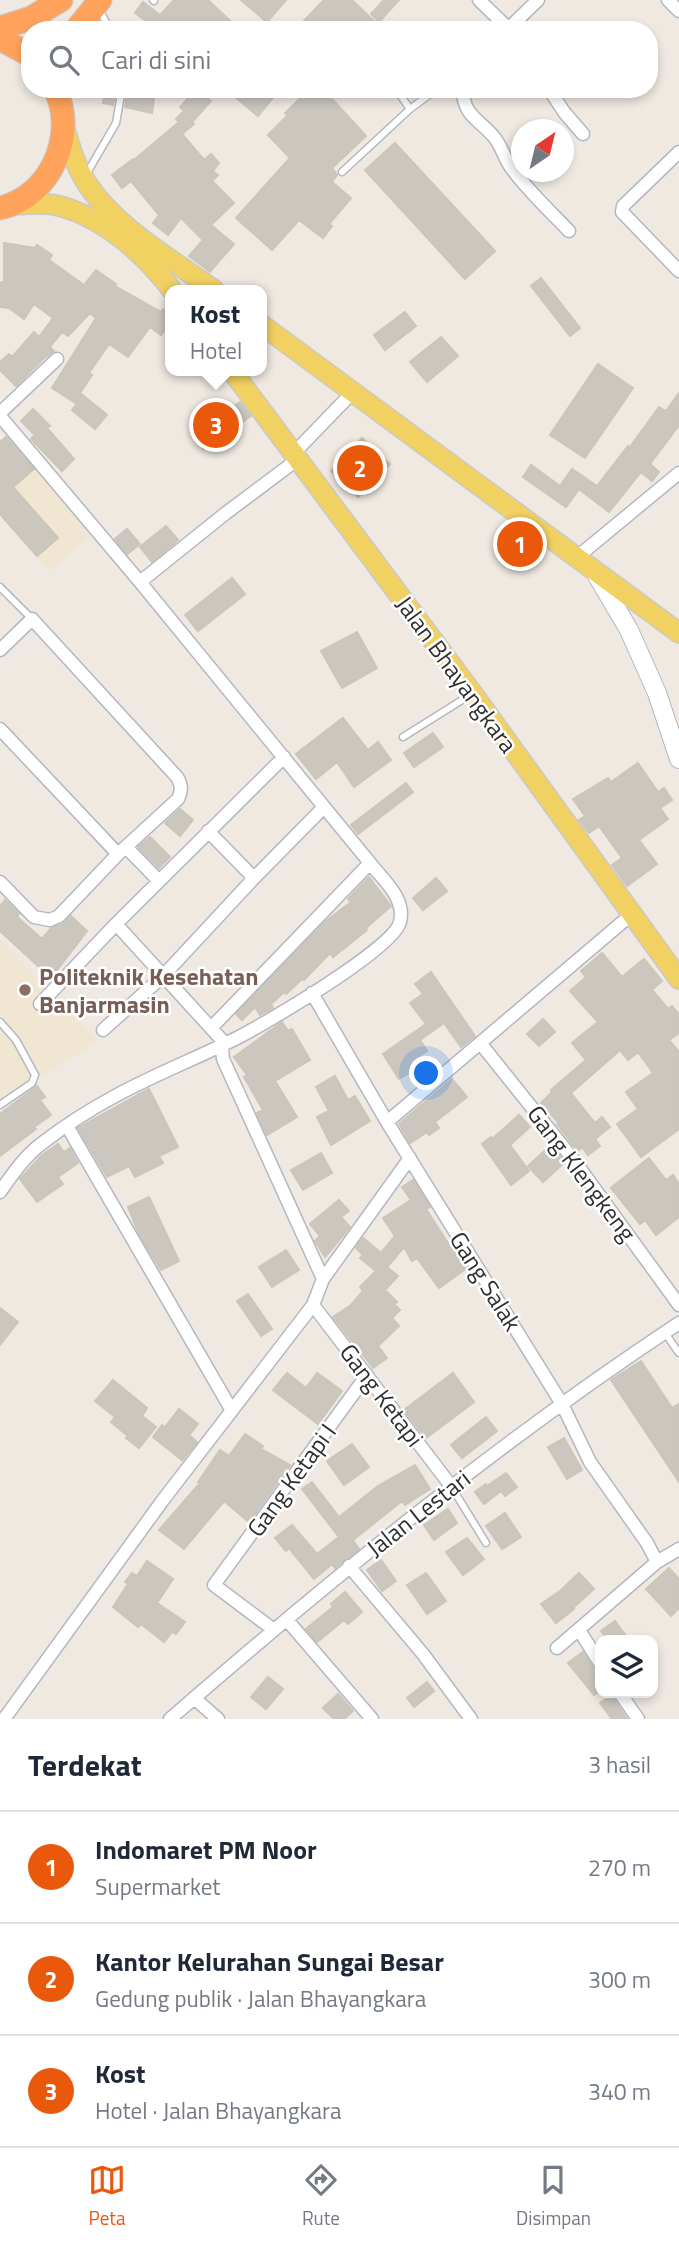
<!DOCTYPE html>
<html lang="id">
<head>
<meta charset="utf-8">
<style>
  :root { --surface:#fff; --page:#f2f2f3; --text:#1f2937; --muted:#747a83; --line:#e0e1e3; --accent:#ea580c }
  body { margin:0; font-family:"Titillium Web",sans-serif; background:var(--page); color:var(--text) }
  .controls { position:absolute; right:21px; bottom:21px; display:grid; overflow:hidden; border-radius:14px; box-shadow:0 4px 10px #0003 }
  .controls button { width:63px; height:63px; display:grid; place-items:center; padding:0; border:0; border-bottom:2px solid var(--line); background:var(--surface); color:var(--text); font:35px sans-serif }
  .compass { position:absolute; left:511px; top:119px; width:63px; height:63px; border-radius:50%; background:var(--surface); box-shadow:0 4px 10px #0003; rotate:35deg }
  .you { position:absolute; left:427px; top:1074px; width:24px; height:24px; margin:-18px; border:5px solid #fff; border-radius:50%; background:#1a73e8; box-shadow:0 0 0 10px #1a73e833 }
  .badge { display:grid; place-items:center; width:46px; height:46px; border-radius:50%; background:var(--accent); color:#fff; font-size:23px; font-weight:700 }
  .pin { position:absolute; translate:-50% -50%; border:4px solid #fff; box-shadow:0 2px 7px #0006 }
  .popup { position:absolute; left:165px; top:285px; width:102px; height:91px; box-sizing:border-box; display:grid; place-content:center; border-radius:14px; background:var(--surface); filter:drop-shadow(0 2px 5px #0005); font-size:23px; white-space:nowrap; color:var(--muted) }
  .popup b { font-size:26px; color:var(--text) }
  .popup::after { content:''; position:absolute; left:50%; top:100%; margin-left:-14px; border:14px solid transparent; border-top-color:var(--surface) }
  .list { margin:0; padding:0; list-style:none }
  h2 { display:flex; justify-content:space-between; align-items:center; height:91px; margin:0; padding:0 28px; font-size:30px }
  h2 small { font-size:23px; font-weight:400; color:var(--muted) }
  .list li { display:grid; grid-template-columns:46px 1fr auto; gap:21px; align-items:center; box-sizing:border-box; height:112px; padding:0 28px; border-top:2px solid var(--line) }
  .list b { display:block; font-size:26px; white-space:nowrap }
  .list p { margin:0; font-size:23px; white-space:nowrap; color:var(--muted) }
  .list em { font-size:23px; font-style:normal; color:var(--muted) }
  .icon { flex:none; width:38px; height:38px; fill:none; stroke:currentColor; stroke-width:2; stroke-linecap:round; stroke-linejoin:round }
  .map { position:relative; flex:none; width:679px; height:1719px; overflow:hidden }
  .search { position:absolute; background:var(--surface); box-shadow:0 4px 10px #0003; left:21px; right:21px; top:21px; height:77px; display:flex; align-items:center; gap:18px; box-sizing:border-box; padding:0 24px; border-radius:28px; color:var(--muted); font-size:26px }
  .sheet { height:427px; background:var(--surface) }
  nav { display:flex; justify-content:space-around; align-items:center; box-sizing:border-box; height:98px; border-top:2px solid var(--line); background:var(--surface); font-size:19px; color:var(--muted) }
  nav a { display:grid; justify-items:center; gap:4px }
  nav .on { color:var(--accent) }
  .map>svg:first-child { display:block }
  .education { fill:#f0e6d1 }
  .building { fill:#cbc7bf; stroke:#cbc5ba; stroke-width:2 }
  .lines { fill:none; stroke-linecap:round; stroke-linejoin:round }
  .lane-casing { stroke:#b4b7c1; stroke-width:9 }
  .street-casing { stroke:#b4b7c1; stroke-width:15 }
  .secondary-casing { stroke:#b4b7c1; stroke-width:20 }
  .primary-casing { stroke:#c9c9c9; stroke-width:22 }
  .highway-casing { stroke:#c9c9c9; stroke-width:25 }
  .lane { stroke:#fff; stroke-width:6 }
  .street { stroke:#fff; stroke-width:12 }
  .secondary { stroke:#fff; stroke-width:18 }
  .primary { stroke:#f2d163; stroke-width:19 }
  .highway { stroke:#ffa35c; stroke-width:23 }
  .education-dot { fill:#8d6e63; stroke:#fff; stroke-width:2.5 }
  .labels { text-anchor:middle; dominant-baseline:central; stroke-width:5; stroke-linejoin:round; paint-order:stroke }
  .street-label { font-size:24px; fill:#2e2e2e; stroke:#fff }
  .education-label { font-size:24px; font-weight:bold; fill:#785e54; stroke:#fff; text-anchor:start }
</style>
</head>
<body>
<div class="map">
<svg width="679" height="1719" viewBox="0 0 679 1719">
  <rect width="100%" height="100%" fill="#efe9e1"/>
  <path class="education" d="M21,444l73,90 -45,37 -49,-55v-54z
    M0,940l98,101 -98,61z"/>
  <path class="building" d="M174,0h34l32,30h-99l8,-7 -14,-10 8,-11 17,13z
    M241,0h45l-19,22z
    M324,0h28l24,23 -7,7h-74z
    M384,0h15l-20,22 -8,-8z
    M106,89h10l-3,16 -10,-2z
    M128,89l27,3 -3,21 -27,-6z
    M197,89l14,12 -19,21 2,2 -12,10 22,26 7,-6 8,9 -6,8 5,4 -6,6 22,22 -23,22 23,19 -24,28 -21,-16 14,-16 -22,-22 -13,17 -15,-12 6,-8 -28,-34 -9,7 -10,-13 21,-16 1,1 45,-38 -3,-3 8,-8 -4,-4z
    M239,89h41l-22,27 -24,-20z
    M310,89h13l43,47 -34,32 5,7 -5,7 19,16 -22,26 3,2 -9,12 -24,-18 -27,30 -36,-32 54,-60 -22,-23 20,-20 -3,-2z
    M395,143l100,108 -30,28 -100,-109z
    M4,243l31,5 2,-3 15,10 -3,5 35,25 12,-15 20,14 -1,2 46,26 2,-3 8,5v7l-10,14 -11,-8 -22,30 -19,-13 -20,29 3,2 -12,18 27,22 -12,14 -23,-19 5,-6 -25,-16 44,-70 -6,-5 -22,23 -6,-4 -12,15 4,4 -10,7 -28,28 -16,-16v-8l9,-8 3,3 22,-25 5,5 14,-19 -19,-14 -10,15 -15,-11 -9,-1v-25l4,1z
    M541,278l39,50 -10,8 -39,-50z
    M405,312l11,14 -31,24 -11,-15z
    M441,337l17,19 -31,26 -17,-20z
    M598,364l35,24 -48,70 -35,-23z
    M679,393v32l-29,39 9,8 -7,9 -11,-9 -32,40 -30,-23 -13,18 -43,-30 8,-12 29,21 12,-17 25,17 31,-40 2,1 29,-40 7,4z
    M240,402l11,14 -48,33 -10,-15z
    M33,409l17,17 -3,2 27,31 -12,12 -31,-32 4,-4 -14,-14z
    M6,437l28,32 -21,18 45,51 -21,18 -37,-42v-72z
    M362,438l28,26 -32,33 -27,-26z
    M166,526l12,14 -26,22 -12,-15z
    M127,529l13,15 -13,10 -12,-15z
    M232,578l13,16 -47,37 -13,-16z
    M357,632l20,36 -35,20 -21,-37z
    M343,718l25,32 10,-8 13,18 -37,27 -17,-25 -21,17 -20,-25z
    M433,733l10,14 -29,20 -10,-14z
    M638,763l20,29 6,-4 8,12 -12,8 8,11 -29,21 18,24 -30,22 -15,-21 10,-7 -23,-32 -10,7 -10,-13 6,-4 -12,-17 35,-21 3,4z
    M406,783l7,9 -55,42 -7,-9z
    M180,809l13,11 -13,16 -15,-13z
    M150,837l20,20 -11,11 -21,-21z
    M369,877l22,29 -25,22 1,2 -34,27 -3,-4 -26,27 -2,-1 -16,15 -2,-2 -13,12 2,4 -13,7 -5,-8 -13,13 -6,-6 90,-93 25,-19 -3,-3z
    M436,878l11,13 -24,19 -10,-12z
    M5,900l14,14 -2,3 25,22 9,-11 12,-4 8,-8 16,15 -36,47 -51,-47v-25z
    M602,953l20,24 22,-18 18,22 -10,9 16,19 4,-3 7,9v18l-10,7 10,12v77l-38,28 -24,-33 21,-15 -12,-17 27,-19 -15,-21 -10,8 -8,-10 -49,43 24,30 7,-6 8,10 -15,12 5,7 -12,9 -6,-8 -4,4 -21,-27 2,-1 -18,-20 11,-11 -1,-2 35,-30 -14,-17 26,-21 -28,-31 16,-14 -5,-6z
    M431,972l44,64 -14,11 -17,-24 -24,17 7,11 -16,10 5,8 -17,10 -16,-25 43,-30 -16,-21 13,-9 -8,-10z
    M543,1019l12,13 -16,14 -12,-12z
    M282,1022l6,9 4,-2 18,31 -35,21 22,36 -30,18 -10,-22 6,-3 -19,-33 3,-2 -13,-18z
    M335,1076l13,24 7,-4 15,25 -39,24 -14,-28 12,-6 -13,-24z
    M452,1079l15,18 -32,25 4,6 -10,7 -2,-3 -17,11 -11,-19z
    M37,1086l8,11 -5,3 11,15 -17,12 2,2 -36,27v-42z
    M149,1089l29,58 -19,9 4,7 -28,14 -6,-11 -22,11 -29,-49z
    M519,1115l11,12 -20,18 19,26 -18,14 -29,-41 9,-7 1,2z
    M58,1144l6,8 6,-4 8,15 -20,14 5,7 -26,18 -17,-23 21,-23z
    M551,1145l14,17 -22,20 -15,-16z
    M321,1153l11,20 -29,17 -12,-20z
    M649,1158l17,22 7,-5 6,9v33l-23,18 -11,-15 -5,4 -29,-36z
    M413,1180l17,27 -4,2 25,39 3,-2 13,22 -28,20 -22,-30 -5,3 -8,-14 -17,20 11,9 -13,14 12,12 -3,2 6,6 -8,8 7,8 -21,20 9,12 -14,10 -40,-51 18,-12 12,-14 -3,-4 16,-16 -16,-13 3,-3 -7,-7 7,-10 18,15 14,-17 -12,-18 28,-18 -9,-13z
    M149,1197l30,64 -18,9 -22,-36 -11,-27z
    M339,1200l10,11 -8,6 9,10 -25,30 -10,-16 5,-5 -10,-12z
    M286,1250l13,20 -27,17 -13,-20z
    M248,1294l24,35 -11,7 -24,-35z
    M0,1308l18,14 -18,23z
    M641,1361l31,47 7,-4v78l-68,-102z
    M287,1373l19,15 11,-15 25,18 -24,33 -45,-34z
    M453,1373l21,29 -48,36 -22,-28z
    M113,1380l34,28 -5,8 14,11 -17,21 -13,-10 2,-2 -17,-14 4,-5 -20,-16z
    M179,1409l19,15 -9,11 8,7 -15,18 -29,-23 9,-12 3,2z
    M486,1417l11,14 -35,27 -11,-13z
    M245,1434l18,12 -2,3 29,16 -41,57 -25,-21 -40,48 -25,-19 41,-47 -2,-1 22,-32 9,6z
    M564,1438l18,32 -15,9 -19,-32z
    M352,1444l17,23 -25,18 -17,-24z
    M415,1465l15,24 -25,16 -3,-4 -49,39 6,9 -24,19 -3,-4 -18,15 -25,-31 -3,3 -11,-13 17,-13 25,29 22,-17 -37,-48 10,-7 27,35 39,-31z
    M506,1473l11,14 -12,9 -4,-5 -17,13 -9,-12 11,-8 1,2z
    M448,1509l9,14 -23,17 -10,-15z
    M505,1513l16,24 -19,12 -16,-23z
    M467,1538l17,21 -21,16 -17,-23z
    M381,1560l15,21 -14,10 -15,-21z
    M147,1561l26,18 -16,24 28,19 -9,12 -4,-2 -8,10 -23,-18 -3,3 -25,-20 15,-23 -3,-2 7,-9 5,3z
    M669,1568l10,11v29l-8,8 -25,-27z
    M426,1573l20,28 -19,13 -20,-29z
    M579,1573l15,16 -21,19 1,1 -18,14 -15,-19 19,-13z
    M345,1592l17,20 -14,12 -4,-4 -27,22 -11,-13 27,-22 -2,-3z
    M615,1621l14,19h-21l-7,-9z
    M583,1652l10,16 7,4v19l-6,4 -26,-32z
    M268,1677l15,12 -17,20 -15,-12z
    M427,1682l7,9 -20,16 -7,-9z
    M338,1694l15,17 -9,8h-10l-11,-11z
    M612,1695l1,3 14,21h-15l-12,-16z"/>
  <g class="lines">
    <defs>
      <path id="lane" d="M153,0l1,1
        M99,9l11,21
        M396,89l14,20
        M342,172l68,-63 27,-20
        M87,173l29,-50 6,-34
        M0,587l32,32
        M403,737l67,-42
        M0,1022l16,18 19,35 -3,8 -32,22
        M665,1333l14,20
        M451,1486l35,57"/>
      <path id="street" d="M479,0l31,30
        M668,0l11,11
        M507,30l31,-30
        M462,89c3,29 16,29 32,48 7,8 10,20 16,29 17,24 39,44 59,65
        M549,89l15,23 19,22
        M679,152l-56,54 -1,6 57,59
        M0,413l57,-54
        M0,416l140,166 230,281c13,17 36,35 30,59 -7,27 -134,101 -163,116 -40,20 -81,36 -120,57 -26,14 -53,31 -76,49 -17,13 -29,31 -41,48
        M294,453l59,-61
        M576,558l103,-85
        M140,582l86,-69 72,-54
        M0,650l32,-31 145,158c5,8 5,13 1,22l-60,55 -118,-125
        M208,831l46,47
        M126,847l33,34
        M0,882l34,35 16,3 9,-4 59,-62
        M116,924l105,115 2,20 100,220
        M312,993l75,129 175,282 28,58 57,81 10,19 -100,86
        M40,1004l76,-80 168,-167
        M212,1027l158,-164
        M103,1030l60,-54 91,-98 70,-71
        M481,1044l92,115 106,146
        M387,1122l245,-208
        M67,1126l164,283
        M313,1305l138,181
        M657,1562l22,-13
        M349,1566l74,88 48,65
        M287,1620l85,99
        M274,1630l-60,-45 153,-210
        M579,1630l21,33
        M620,1693l18,26
        M194,1698l24,21
        M4,1719l159,-219 150,-195 10,-26 87,-121
        M170,1719c162,-141 329,-277 509,-396"/>
      <path id="secondary" d="M596,574l33,56 28,63 22,66"/>
      <path id="primary" d="M64,127c6,19 11,38 22,55 28,45 87,78 128,108
        M13,205c17,-1 34,-3 50,2 44,13 82,48 109,83
        M262,325l417,308
        M232,371l241,323 206,285"/>
      <path id="highway" d="M0,28l31,-10 30,-18
        M76,30l24,-30
        M0,39l30,16
        M0,208c50,-11 78,-73 55,-119"/>
    </defs>
    <use href="#lane" class="lane-casing"/>
    <use href="#street" class="street-casing"/>
    <use href="#secondary" class="secondary-casing"/>
    <use href="#primary" class="primary-casing"/>
    <use href="#highway" class="highway-casing"/>
    <use href="#lane" class="lane"/>
    <use href="#street" class="street"/>
    <use href="#secondary" class="secondary"/>
    <use href="#primary" class="primary"/>
    <use href="#highway" class="highway"/>
  </g>
  <circle class="education-dot" cx="25" cy="990" r="7"/>
  <g class="labels">
    <g class="street-label">
      <text transform="translate(457 674) rotate(54)">Jalan Bhayangkara</text>
      <text transform="translate(582 1173) rotate(53)">Gang Klengkeng</text>
      <text transform="translate(486 1281) rotate(58)">Gang Salak</text>
      <text transform="translate(382 1395) rotate(53)">Gang Ketapi</text>
      <text transform="translate(291 1480) rotate(-54)">Gang Ketapi I</text>
      <text transform="translate(418 1513) rotate(-38)">Jalan Lestari</text>
    </g>
    <g class="education-label">
      <text x="39" y="976">Politeknik Kesehatan<tspan x="39" dy="28">Banjarmasin</tspan></text>
    </g>
  </g>
</svg>
<div class="controls">
<button><svg class="icon" aria-label="layers" viewBox="0 0 24 24"><path d="M12 4l9 5-9 5-9-5zM3 14l9 5 9-5"/></svg></button>
</div>
<svg class="compass" viewBox="-18 -18 36 36"><path d="M0-13l5 13h-10z" fill="#e53935"/><path d="M0 13l5-13h-10z" fill="#747a83"/></svg>
<div class="you"></div>
<div class="pin badge" style="left:520px;top:544px">1</div>
<div class="pin badge" style="left:360px;top:468px">2</div>
<div class="pin badge" style="left:216px;top:425px">3</div>
<div class="popup"><b>Kost</b>Hotel</div>
<div class="search"><svg class="icon" aria-label="search" viewBox="0 0 24 24"><circle cx="10" cy="10" r="6"/><path d="M15 15l6 6"/></svg>Cari di sini</div>
</div>
<section class="sheet">
<h2>Terdekat<small>3 hasil</small></h2>
<ul class="list">
<li><span class="badge">1</span><div><b>Indomaret PM Noor</b><p>Supermarket</p></div><em>270 m</em></li>
<li><span class="badge">2</span><div><b>Kantor Kelurahan Sungai Besar</b><p>Gedung publik · Jalan Bhayangkara</p></div><em>300 m</em></li>
<li><span class="badge">3</span><div><b>Kost</b><p>Hotel · Jalan Bhayangkara</p></div><em>340 m</em></li>
</ul>
</section>
<nav>
<a class="on"><svg class="icon" aria-label="map" viewBox="0 0 24 24"><path d="M3 6l6-2 6 2 6-2v14l-6 2-6-2-6 2zM9 4v14M15 6v14"/></svg>Peta</a>
<a><svg class="icon" aria-label="directions" viewBox="0 0 24 24"><path d="M12 3l9 9-9 9-9-9zM9 14v-3h6M13 9l2 2-2 2"/></svg>Rute</a>
<a><svg class="icon" aria-label="saved" viewBox="0 0 24 24"><path d="M7 4h10v16l-5-4-5 4z"/></svg>Disimpan</a>
</nav>
</body>
</html>
